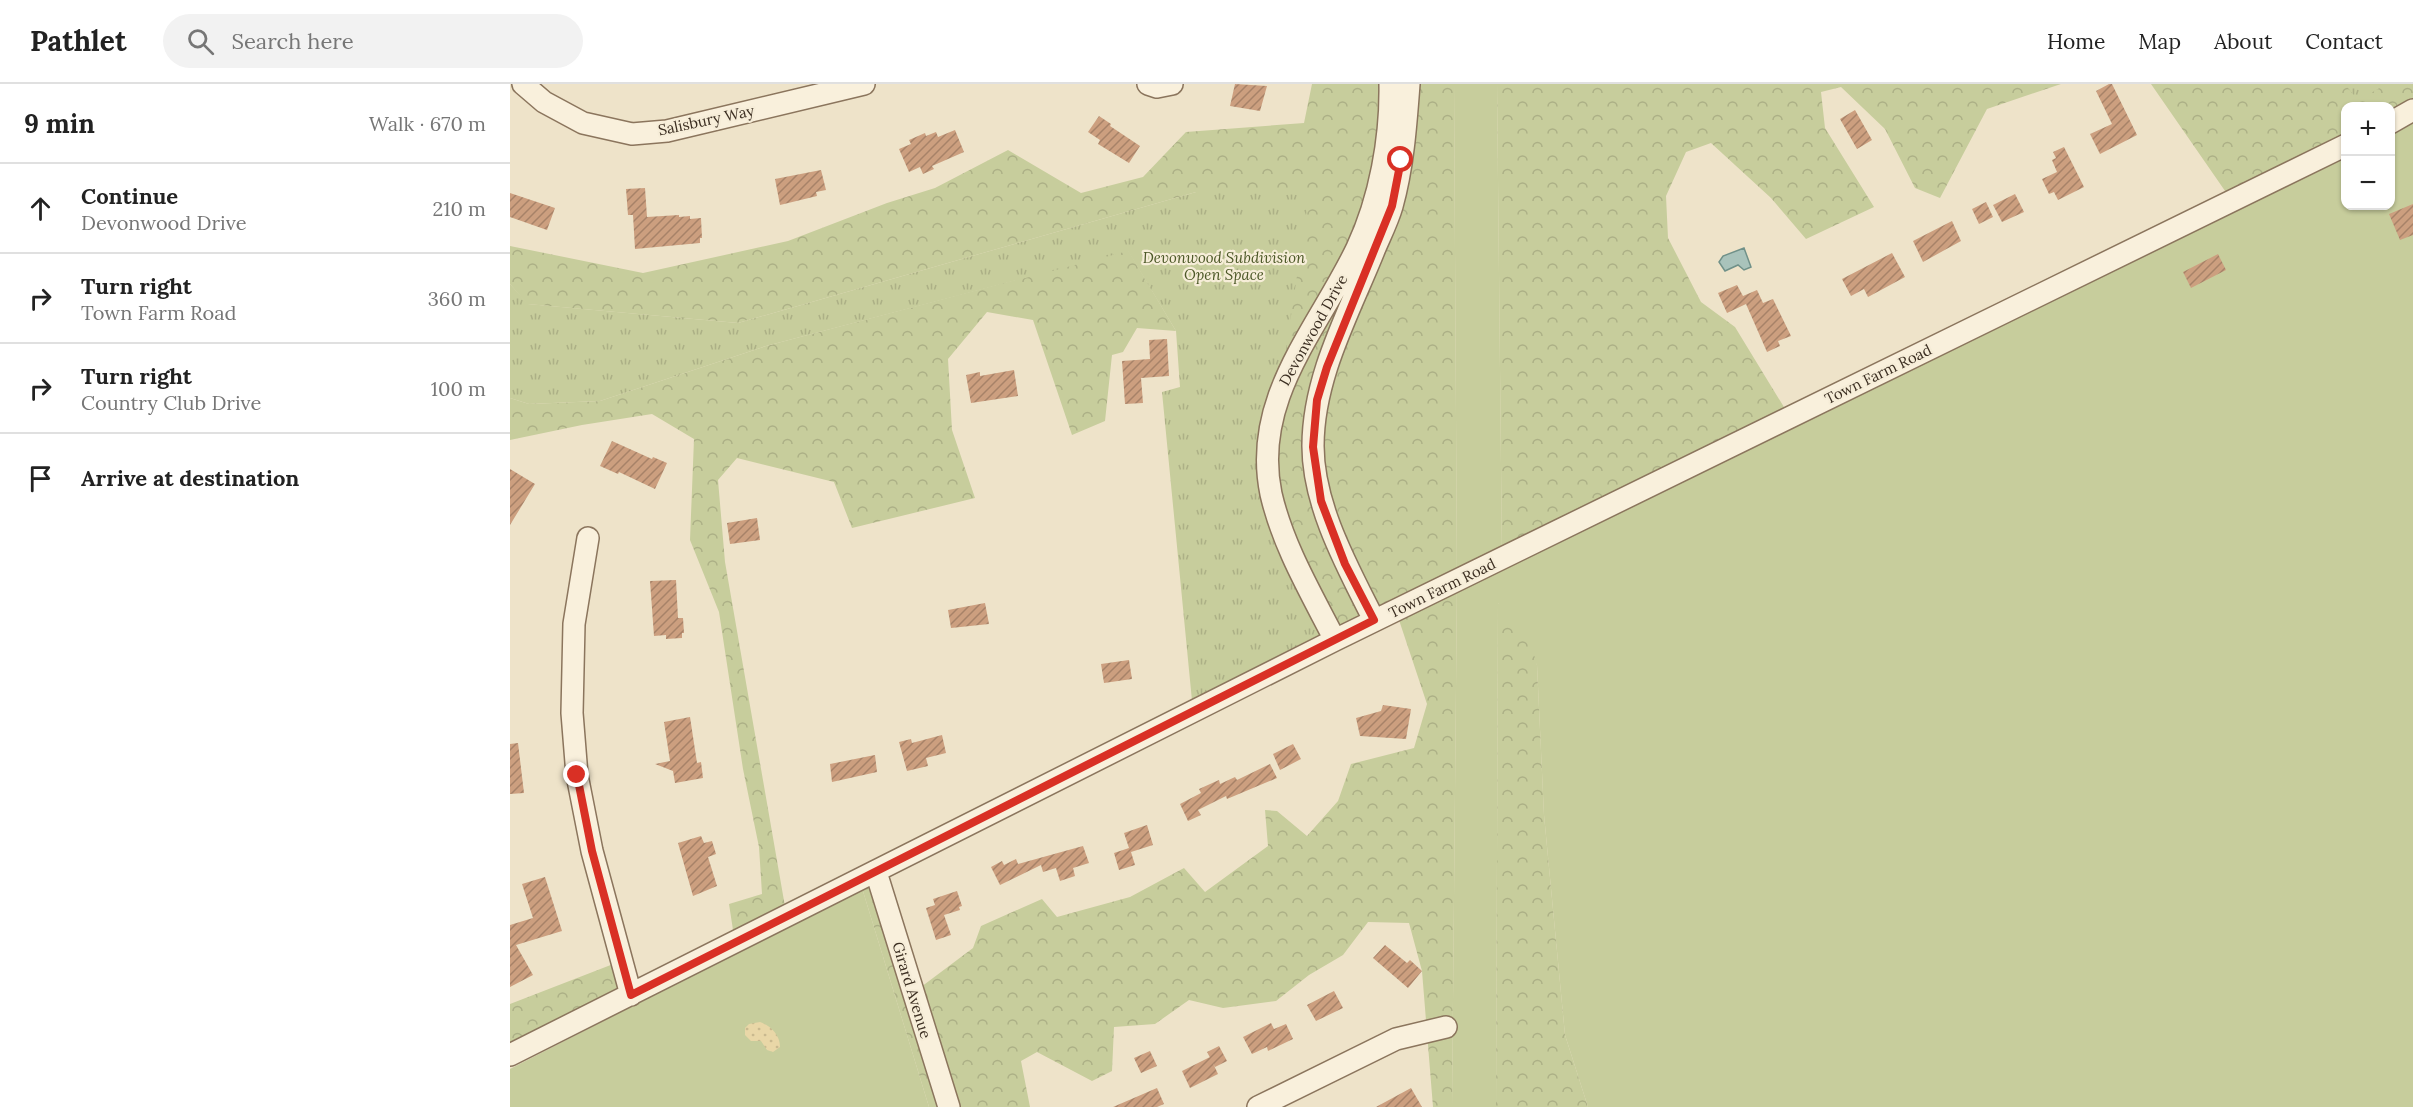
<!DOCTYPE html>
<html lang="en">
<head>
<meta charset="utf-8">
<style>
  :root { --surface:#fff; --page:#f2f2f2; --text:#222; --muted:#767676; --line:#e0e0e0 }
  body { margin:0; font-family:Lora,serif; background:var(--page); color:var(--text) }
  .controls { position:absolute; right:18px; top:18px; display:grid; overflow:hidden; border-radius:12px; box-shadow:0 2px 4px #0004 }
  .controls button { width:54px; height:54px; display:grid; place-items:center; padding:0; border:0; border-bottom:2px solid var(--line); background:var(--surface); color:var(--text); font:30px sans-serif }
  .stop { position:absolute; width:18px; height:18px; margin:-14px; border:4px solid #d93025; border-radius:50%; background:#fff }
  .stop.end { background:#d93025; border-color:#fff; box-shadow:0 2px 6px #0008 }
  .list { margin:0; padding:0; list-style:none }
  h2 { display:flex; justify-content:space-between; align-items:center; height:78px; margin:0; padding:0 24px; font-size:26px }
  h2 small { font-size:20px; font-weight:400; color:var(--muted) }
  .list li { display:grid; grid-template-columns:39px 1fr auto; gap:18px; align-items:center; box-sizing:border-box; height:90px; padding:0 24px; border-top:2px solid var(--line) }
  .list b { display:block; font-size:22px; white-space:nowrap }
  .list p { margin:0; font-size:20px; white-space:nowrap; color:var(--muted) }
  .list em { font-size:20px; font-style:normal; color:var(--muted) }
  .icon { flex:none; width:33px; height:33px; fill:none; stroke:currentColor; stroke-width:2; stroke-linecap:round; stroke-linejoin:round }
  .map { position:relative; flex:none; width:1903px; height:1023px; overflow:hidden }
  header { display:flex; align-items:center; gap:36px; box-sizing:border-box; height:84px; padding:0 30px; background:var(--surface); border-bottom:2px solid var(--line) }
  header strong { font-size:28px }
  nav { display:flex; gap:33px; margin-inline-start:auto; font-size:21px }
  .search { width:420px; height:54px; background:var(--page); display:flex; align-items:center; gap:15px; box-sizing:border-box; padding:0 21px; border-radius:33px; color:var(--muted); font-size:22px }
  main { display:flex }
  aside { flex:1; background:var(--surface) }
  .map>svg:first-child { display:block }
  .grass { fill:#c7cd9c }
  .forest { fill:url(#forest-crowns) }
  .sand { fill:url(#sand-dots) }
  .park { fill:url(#park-tufts) }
  .water { fill:#a9c3bb; stroke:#709189; stroke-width:1.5 }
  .building { fill:url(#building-hatch) }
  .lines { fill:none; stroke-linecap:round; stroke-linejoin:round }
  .minor-casing { stroke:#8b755d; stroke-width:24 }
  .minor { stroke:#f9f0dc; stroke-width:21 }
  .route { stroke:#d93025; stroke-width:8 }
  .labels { text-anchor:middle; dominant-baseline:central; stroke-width:4.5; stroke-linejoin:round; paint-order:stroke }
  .street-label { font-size:15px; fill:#3b2e21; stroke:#f6edd8 }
  .park-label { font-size:15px; font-style:italic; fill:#4c5827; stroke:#f6edd8 }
</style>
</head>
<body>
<header>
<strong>Pathlet</strong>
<div class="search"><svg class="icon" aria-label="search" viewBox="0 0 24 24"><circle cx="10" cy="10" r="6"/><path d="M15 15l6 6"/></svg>Search here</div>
<nav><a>Home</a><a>Map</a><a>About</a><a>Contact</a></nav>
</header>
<main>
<aside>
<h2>9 min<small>Walk · 670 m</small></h2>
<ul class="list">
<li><svg class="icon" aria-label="ahead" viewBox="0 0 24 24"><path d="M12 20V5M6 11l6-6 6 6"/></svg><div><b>Continue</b><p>Devonwood Drive</p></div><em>210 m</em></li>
<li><svg class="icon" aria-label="right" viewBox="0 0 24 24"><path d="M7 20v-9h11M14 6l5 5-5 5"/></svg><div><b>Turn right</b><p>Town Farm Road</p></div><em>360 m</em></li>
<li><svg class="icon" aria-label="right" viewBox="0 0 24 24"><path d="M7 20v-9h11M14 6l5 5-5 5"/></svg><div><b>Turn right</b><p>Country Club Drive</p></div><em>100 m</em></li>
<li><svg class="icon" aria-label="arrive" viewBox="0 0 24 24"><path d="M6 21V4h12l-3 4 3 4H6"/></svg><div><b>Arrive at destination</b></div></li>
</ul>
</aside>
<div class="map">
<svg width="1903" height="1023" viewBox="0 0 1903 1023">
  <defs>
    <pattern id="forest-crowns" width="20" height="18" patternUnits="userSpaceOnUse" patternTransform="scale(1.5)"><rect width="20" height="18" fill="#c7cd9c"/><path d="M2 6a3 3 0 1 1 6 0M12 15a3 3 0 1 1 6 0" fill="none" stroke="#acb086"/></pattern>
    <pattern id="sand-dots" width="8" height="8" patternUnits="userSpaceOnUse" patternTransform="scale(1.5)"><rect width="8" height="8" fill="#e9d7a7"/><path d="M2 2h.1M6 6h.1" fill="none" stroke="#c9b98f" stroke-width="1.8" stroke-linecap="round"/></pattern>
    <pattern id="park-tufts" width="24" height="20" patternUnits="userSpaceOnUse" patternTransform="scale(1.5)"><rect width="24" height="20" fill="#c7cd9c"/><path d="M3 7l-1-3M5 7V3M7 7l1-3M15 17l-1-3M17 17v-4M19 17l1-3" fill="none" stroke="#acb086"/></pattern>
    <pattern id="building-hatch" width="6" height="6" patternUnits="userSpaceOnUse" patternTransform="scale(1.5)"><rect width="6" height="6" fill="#cc9f7f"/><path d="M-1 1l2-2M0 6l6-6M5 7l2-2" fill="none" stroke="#a78268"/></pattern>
  </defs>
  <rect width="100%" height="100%" fill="#eee3c9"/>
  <path class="grass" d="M944,0h43l5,475 843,-414 1,61h44l1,-83 22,-13v997h-825l-23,-72 -21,-220 -7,-150 -39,-62 -2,504h-44l5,-525z
    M352,804l67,219h-419v-38z"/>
  <path class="forest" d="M802,0h142l3,498 -5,525h-19l-11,-136 -13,-48 -41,-1 -25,33 -34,20 -33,26 -53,7 -34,-8 -34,24 -41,3 -2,44 -20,10 -55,-29 -16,9 9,46h-101l-67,-219 14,-16 37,121 60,-45 8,-22 61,-27 15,18 73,-20 54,-29 21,24 63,-46 -3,-36 12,1 30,25 31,-35 13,-37 63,-16 13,-44 -31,-93 -61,29 -42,-83 -97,-365 -458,131 -211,-19 -17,-20v-38l133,27 145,-32 99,-38 48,-15 73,-38 73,43 62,-16 43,-45 118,-9z
    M987,0h564l-74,25 -47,89 -25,-10 -30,-59 -44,-42 -20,5 4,36 49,79 -68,32 -35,-41 -60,-55 -25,9 -20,44 2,42 33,64 34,25 55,90 -288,142z
    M1641,0h262v26l-22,13 -1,-17h-44l-1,39 -113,56z
    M618,166l48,81 -39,-3 -14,24 -11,3 -7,66 -33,14 -39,-115 -46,-8 -39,47 4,71 23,68 -123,30 -18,-46 -97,-24 -19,22 7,82 62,356 -52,25 -6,-39 33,-10 -3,-47 -16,-78 -24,-157 -29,-72 4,-101 -42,-25 -70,11 -72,15v-42l19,6 71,-3 166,-55z
    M988,519l29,27 10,35 7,150 21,220 23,72h-92z
    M111,877l10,34 -121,60v-51z"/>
  <path class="sand" d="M250,938c11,4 20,13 20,25l-7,5 -6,-2 -6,-9h-10l-6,-6v-7l4,-4z"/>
  <path class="park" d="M1835,0h41l-28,17z
    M686,108l113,3 -29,195 -9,102 64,148 -142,71 -31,-319 18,-5 -4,-56 -48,-80 -362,95 -166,55 -71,3 -19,-6v-114l18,20 210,19z"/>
  <path class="water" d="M1234,164l7,19 -7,3 -6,-5 -13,6 -6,-9 4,-6z"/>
  <path class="building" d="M725,0l32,2 -7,25 -30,-5z
    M1599,0h3l25,51 -37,19 -10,-20 22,-10 -16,-33z
    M1345,26l17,30 -15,9 -17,-30z
    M589,32l12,8 -1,2 30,20 -11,17 -31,-19 2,-4 -12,-8z
    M445,46l9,22 -32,14 2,3 -11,5 -3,-7 -11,5 -10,-23 12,-5 -2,-4 16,-7 1,3 10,-4 2,5z
    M1554,63l20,40 -26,13 -4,-8 -5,2 -7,-15 15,-7 -5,-12 4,-2 -3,-6z
    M311,86l5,20 -10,2 1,4 -37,9 -5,-26z
    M135,104l2,29 32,-2v2l11,-1v3l11,-1 1,20h-2v5l-65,6 -2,-34h-5l-2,-26z
    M0,109l45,15 -8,22 -37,-13z
    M1505,110l9,18 -22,10 -9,-17z
    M1476,118l7,15 -14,7 -7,-15z
    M1903,120v31l-13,5 -11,-26z
    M1442,137l9,20 -38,21 -10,-21z
    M1382,169l13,24 -37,20 -4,-8 -13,7 -9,-17z
    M1708,170l8,16 -35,18 -8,-16z
    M1227,201l6,11 14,-6 6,13 10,-4 18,37 -13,5 2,5 -13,6 -21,-48 -19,9 -9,-20z
    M657,255l2,37 -28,2 2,25 -18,1 -3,-43 28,-2 -1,-19z
    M504,286l4,26 -47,7 -5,-28 14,-3v4z
    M102,357l40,18 1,-2 14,6 -12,26 -36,-17 -1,2 -18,-8z
    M0,385l25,15 -25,41z
    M247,434l3,22 -30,4 -3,-21z
    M166,496l2,38h5l1,15h-2v5l-16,1v-4l-12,1 -4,-55z
    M475,519l4,21 -38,4 -3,-18z
    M619,576l3,19 -28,4 -3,-19z
    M873,621l28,4 -5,30 -46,-3 -4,-18 25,-7z
    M180,633l7,46 4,-1 2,16 -28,5 -2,-12 -18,-7 15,-3 -6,-39z
    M432,651l4,18 -20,5 2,8 -21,5 -8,-29 12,-3 1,4z
    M8,659l6,50 -14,1v-50z
    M783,660l8,15 -21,11 -7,-16z
    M365,671l2,17 -45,10 -2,-18z
    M760,680l7,14 -50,21 -1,-3 -28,14 3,5 -13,6 -8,-17 21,-11 -2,-4 20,-9 1,4 15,-7 2,3z
    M637,741l6,20 -22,7 4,13 -16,5 -5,-17 15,-5 -5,-15z
    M191,752l3,7 8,-2 4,13 -8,3 9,29 -24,10 -15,-53z
    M573,762l6,17 -16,5 2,8 -15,5 -4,-13 -13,4 -2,-7 -41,20 -9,-18 11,-6 2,4 12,-6 2,5z
    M35,793l17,54 -46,14 17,30 -23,12v-62l23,-7 -11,-34z
    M447,807l5,15 -3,1 1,3 -16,5 7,20 -15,5 -10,-32 9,-3 -2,-6z
    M875,861l22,18 3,-3 12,11 -14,17 -35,-30z
    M824,907l9,17 -27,13 -9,-16z
    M761,939l3,6 12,-5 7,15 -25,12 -1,-4 -15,7 -9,-17z
    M709,962l8,15 -12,6 -8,-15z
    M640,967l7,15 -16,7 -7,-15z
    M700,973l8,17 -28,14 -8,-17z
    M647,1004l7,16 -7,3h-44z
    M901,1004l11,19h-46z"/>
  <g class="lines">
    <defs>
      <path id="minor" d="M13,0l21,18 39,21 49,11 35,-3 197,-47
        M638,0l9,3 15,-3
        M1880,39l23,-13
        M78,454l-14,86 -2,89 5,62 15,76 39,144
        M864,536c-26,-52 -61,-114 -61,-174 0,-70 37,-135 62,-198 6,-14 13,-28 17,-42 11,-39 14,-82 17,-122
        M825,556c-24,-47 -52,-94 -64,-146 -20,-96 48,-166 86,-246 23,-49 34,-110 33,-164
        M366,788l73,235
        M0,971l825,-415 1011,-495
        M748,1023l138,-68 50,-12"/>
    </defs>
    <use href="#minor" class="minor-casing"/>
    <use href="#minor" class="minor"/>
  </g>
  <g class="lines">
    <path class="route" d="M67,691l15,76 39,144 743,-375 -29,-56 -24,-63 -8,-54 4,-47 10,-33 65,-161 9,-46"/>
  </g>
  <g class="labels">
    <g class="street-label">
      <text transform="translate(196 36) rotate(-12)">Salisbury Way</text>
      <text transform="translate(803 246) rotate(-61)">Devonwood Drive</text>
      <text transform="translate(1368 290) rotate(-26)">Town Farm Road</text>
      <text transform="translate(932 504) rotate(-26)">Town Farm Road</text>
      <text transform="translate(402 906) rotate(73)">Girard Avenue</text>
    </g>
    <g class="park-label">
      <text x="714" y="173">Devonwood Subdivision<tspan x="714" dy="17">Open Space</tspan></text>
    </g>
  </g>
</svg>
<div class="controls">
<button>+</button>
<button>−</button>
</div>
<div class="stop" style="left:891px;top:76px"></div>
<div class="stop end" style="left:67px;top:691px"></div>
</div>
</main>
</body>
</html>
